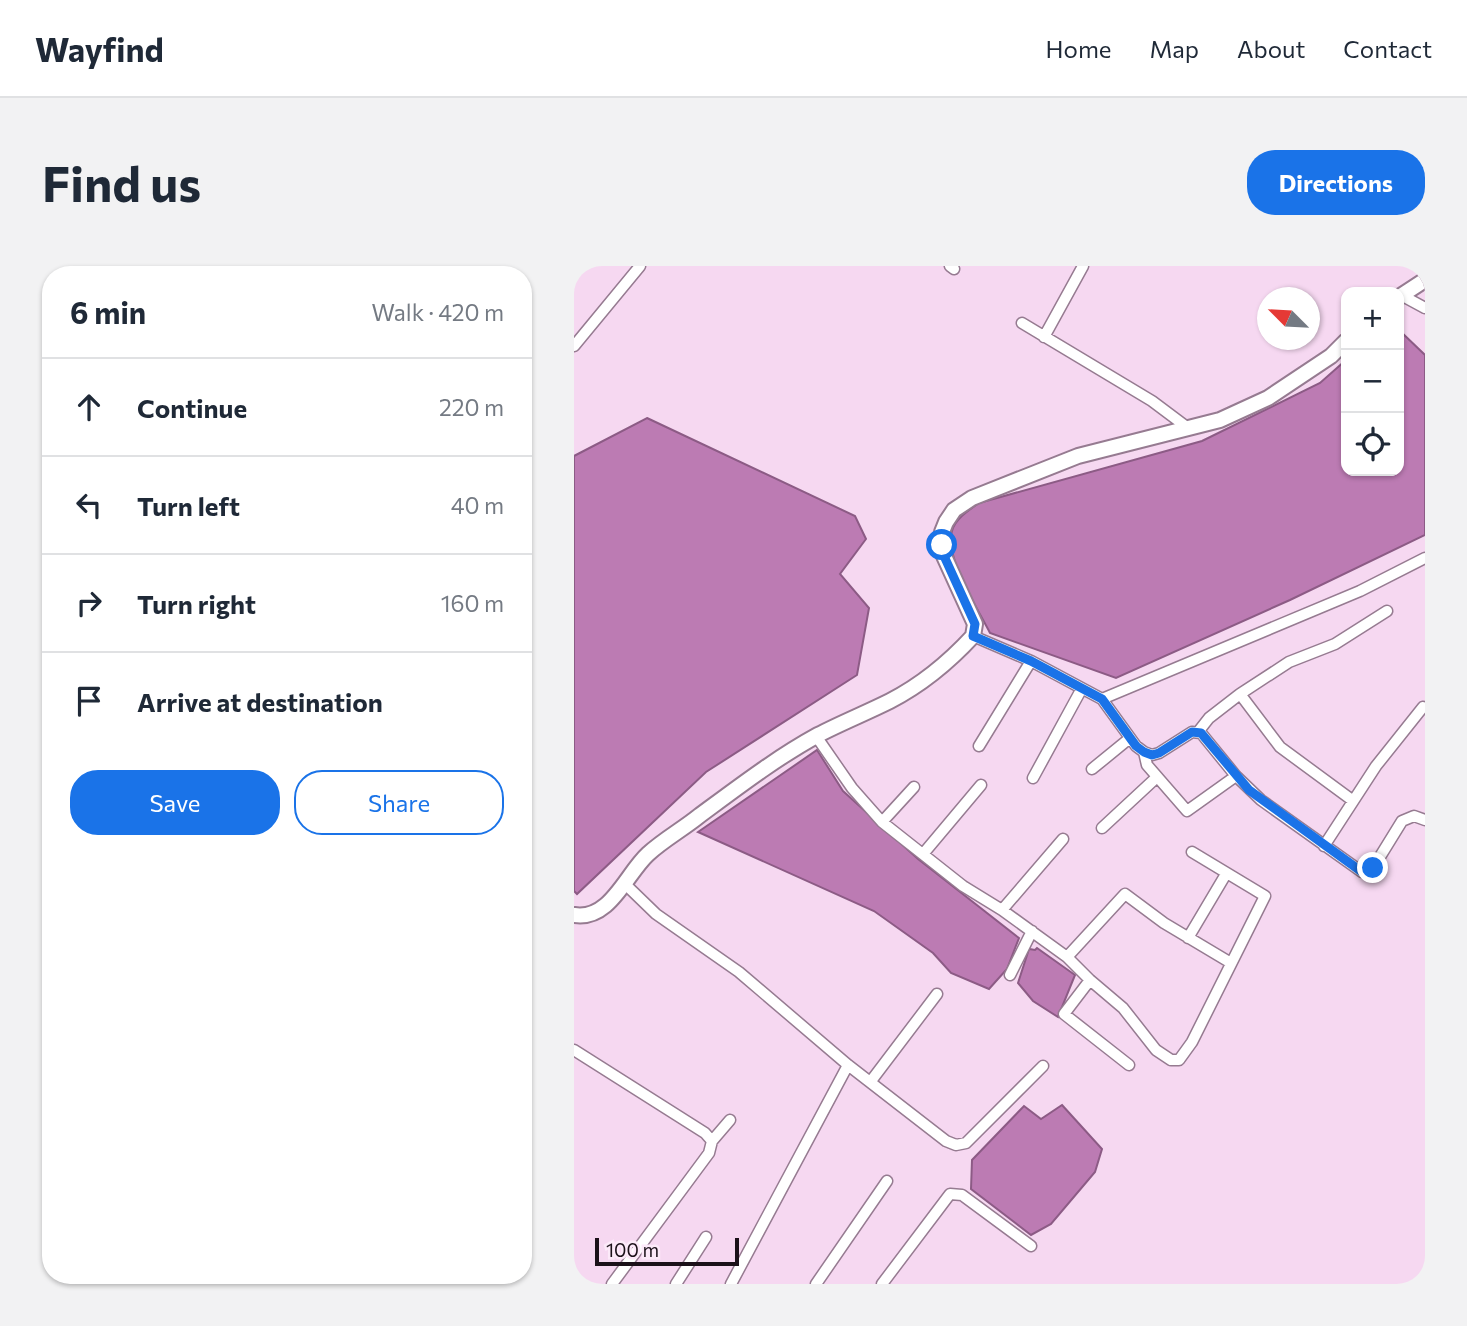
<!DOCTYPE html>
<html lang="en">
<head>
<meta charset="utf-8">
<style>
  :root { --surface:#fff; --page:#f2f2f3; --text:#1f2937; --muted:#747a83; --line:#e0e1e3; --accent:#1a73e8 }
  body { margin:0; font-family:Commissioner,sans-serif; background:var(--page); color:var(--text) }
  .controls { position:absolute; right:21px; top:21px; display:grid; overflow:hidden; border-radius:14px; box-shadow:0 2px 5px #0004 }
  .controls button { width:63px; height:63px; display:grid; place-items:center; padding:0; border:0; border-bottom:2px solid var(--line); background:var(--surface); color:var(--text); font:35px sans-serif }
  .compass { position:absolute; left:683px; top:21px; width:63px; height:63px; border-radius:50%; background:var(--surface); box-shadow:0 2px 5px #0004; rotate:294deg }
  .scale { position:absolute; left:21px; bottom:18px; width:144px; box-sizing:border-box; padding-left:7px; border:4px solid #1b1119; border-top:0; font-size:19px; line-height:24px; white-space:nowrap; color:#1b1119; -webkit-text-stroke:5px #fceaf9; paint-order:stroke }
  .stop { position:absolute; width:21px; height:21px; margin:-16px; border:5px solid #1a73e8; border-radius:50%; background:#fff }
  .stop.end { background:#1a73e8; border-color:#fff; box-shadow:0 2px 7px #0008 }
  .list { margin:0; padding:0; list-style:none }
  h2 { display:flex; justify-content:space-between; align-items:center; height:91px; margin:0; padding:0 28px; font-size:30px }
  h2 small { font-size:23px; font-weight:400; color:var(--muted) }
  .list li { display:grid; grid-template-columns:46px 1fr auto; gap:21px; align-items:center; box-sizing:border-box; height:98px; padding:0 28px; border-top:2px solid var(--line) }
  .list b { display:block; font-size:26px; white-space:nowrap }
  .list em { font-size:23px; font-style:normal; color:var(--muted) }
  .actions { display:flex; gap:14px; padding:21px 28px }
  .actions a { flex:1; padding:16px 0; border:2px solid var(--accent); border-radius:28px; text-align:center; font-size:24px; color:var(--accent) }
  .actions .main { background:var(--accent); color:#fff }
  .icon { flex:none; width:38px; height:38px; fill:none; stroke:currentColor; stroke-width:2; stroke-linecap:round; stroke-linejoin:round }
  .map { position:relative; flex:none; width:851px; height:1018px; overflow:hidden; border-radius:28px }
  header { display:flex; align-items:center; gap:42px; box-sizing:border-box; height:98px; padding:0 35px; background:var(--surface); border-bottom:2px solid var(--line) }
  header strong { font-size:33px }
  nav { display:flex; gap:38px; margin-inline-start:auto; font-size:24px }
  .intro { display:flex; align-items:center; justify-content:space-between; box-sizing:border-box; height:168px; padding:0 42px }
  h1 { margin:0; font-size:49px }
  .button { padding:18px 32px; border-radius:28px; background:var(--accent); color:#fff; font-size:24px; font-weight:700 }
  main { display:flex; gap:42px; padding:0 42px }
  aside { flex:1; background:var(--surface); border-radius:28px; box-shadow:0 2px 5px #0004 }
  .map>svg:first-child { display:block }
  .water { fill:#bc7bb3; stroke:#8c5b85; stroke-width:2 }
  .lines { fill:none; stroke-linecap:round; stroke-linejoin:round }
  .street-casing { stroke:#967b91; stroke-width:13 }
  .secondary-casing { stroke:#967b91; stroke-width:18 }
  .street { stroke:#fff; stroke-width:10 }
  .secondary { stroke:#fff; stroke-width:14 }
  .route { stroke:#1a73e8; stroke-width:9 }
</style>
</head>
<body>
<header>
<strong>Wayfind</strong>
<nav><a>Home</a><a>Map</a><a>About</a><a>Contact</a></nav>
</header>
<div class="intro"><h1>Find us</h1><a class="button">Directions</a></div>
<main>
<aside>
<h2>6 min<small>Walk · 420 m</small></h2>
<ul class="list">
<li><svg class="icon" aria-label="ahead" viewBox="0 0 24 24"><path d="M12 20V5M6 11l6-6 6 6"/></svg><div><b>Continue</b></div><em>220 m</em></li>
<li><svg class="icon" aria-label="left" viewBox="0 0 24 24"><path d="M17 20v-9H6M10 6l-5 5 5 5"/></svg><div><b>Turn left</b></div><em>40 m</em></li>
<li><svg class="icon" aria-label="right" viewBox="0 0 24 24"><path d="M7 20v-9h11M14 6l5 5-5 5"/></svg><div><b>Turn right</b></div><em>160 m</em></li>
<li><svg class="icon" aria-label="arrive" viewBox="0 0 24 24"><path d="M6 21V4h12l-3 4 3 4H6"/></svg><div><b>Arrive at destination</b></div></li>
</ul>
<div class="actions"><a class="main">Save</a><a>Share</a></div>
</aside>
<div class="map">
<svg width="851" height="1018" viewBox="0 0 851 1018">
  <rect width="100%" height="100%" fill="#f6d8f1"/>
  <path class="water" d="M825,64l26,25v180l-135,65 -174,78 -126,-45c-12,-24 -46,-76 -38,-102 3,-12 17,-21 27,-28l223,-62 118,-58 26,-23v111h53z
    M73,152l208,98 11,23 -26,35 29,34 -12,67 -151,97 -129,122 -3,-3v-435z
    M243,484l26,41 75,68 101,79 -12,31 -18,20 -38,-16 -18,-20 -59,-42 -176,-79z
    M463,682l38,27 -17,42 -25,-16 -15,-18 11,-34 6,1z
    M488,839l40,44 -7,23 -44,52 -20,11 -60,-46 1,-29 52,-54 17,13z"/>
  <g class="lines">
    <defs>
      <path id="street" d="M376,0l4,3
        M827,29l24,13
        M448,57l130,78 36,27
        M470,71l39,-71
        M0,80l66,-80
        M399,370l58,25 71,38 34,47 8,6 8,3 7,-2 33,-21 9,1 35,43 25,24 101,72 5,1 6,-5 29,-47 12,-5 11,4
        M666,428l40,53 72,53
        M528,433l258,-108 65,-33
        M624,466l11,-14 31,-24 49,-32 46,-18 52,-33
        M242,470l36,52 30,34 81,64 39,24 65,47 58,-63 39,29 67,40
        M405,480l52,-85
        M570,486l3,13 40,46 49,-35
        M518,503l38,-31
        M459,512l48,-88
        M308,556l32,-35
        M528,562l55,-51
        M750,580l52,-80 47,-59
        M349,588l58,-69
        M50,617l32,31 83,58 109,93 98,76 10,4 10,-2 77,-77
        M428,644l61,-71
        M614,672l38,-64
        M493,691l23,23 33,28 33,42 15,10h8l13,-18 73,-146 -73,-44
        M436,709l22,-44
        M516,714l-26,34 65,51
        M0,784l131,83 7,8 -3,12 -97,131
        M297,815l66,-87
        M138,875l18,-21
        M102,1018l30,-47
        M157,1018l117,-219
        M242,1018l71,-103
        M308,1018l68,-90 12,1 69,51"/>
      <path id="secondary" d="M825,31l26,-17
        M0,649c36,6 52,-41 74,-61 15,-14 35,-25 51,-38 38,-28 77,-58 119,-81 23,-12 48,-22 72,-34 31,-16 59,-39 83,-65l2,-12 -31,-68 -2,-24 4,-10 8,-12 18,-12 106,-42 142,-36 48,-22 63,-42 15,-15"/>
    </defs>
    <use href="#street" class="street-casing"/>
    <use href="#secondary" class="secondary-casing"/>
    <use href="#street" class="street"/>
    <use href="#secondary" class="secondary"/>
  </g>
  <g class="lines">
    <path class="route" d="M368,279l2,11 31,68 -2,12 58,25 71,38 34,47 8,6 8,3 7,-2 33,-21 9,1 48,57 113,82 5,1 6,-5"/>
  </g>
</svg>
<div class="controls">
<button>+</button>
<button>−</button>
<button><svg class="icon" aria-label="locate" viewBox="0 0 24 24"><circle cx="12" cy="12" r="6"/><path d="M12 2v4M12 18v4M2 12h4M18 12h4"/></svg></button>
</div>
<svg class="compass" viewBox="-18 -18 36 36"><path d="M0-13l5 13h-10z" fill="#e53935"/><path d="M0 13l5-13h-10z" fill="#747a83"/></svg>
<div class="scale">100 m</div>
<div class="stop" style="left:368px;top:279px"></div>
<div class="stop end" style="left:799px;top:602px"></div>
</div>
</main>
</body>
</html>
